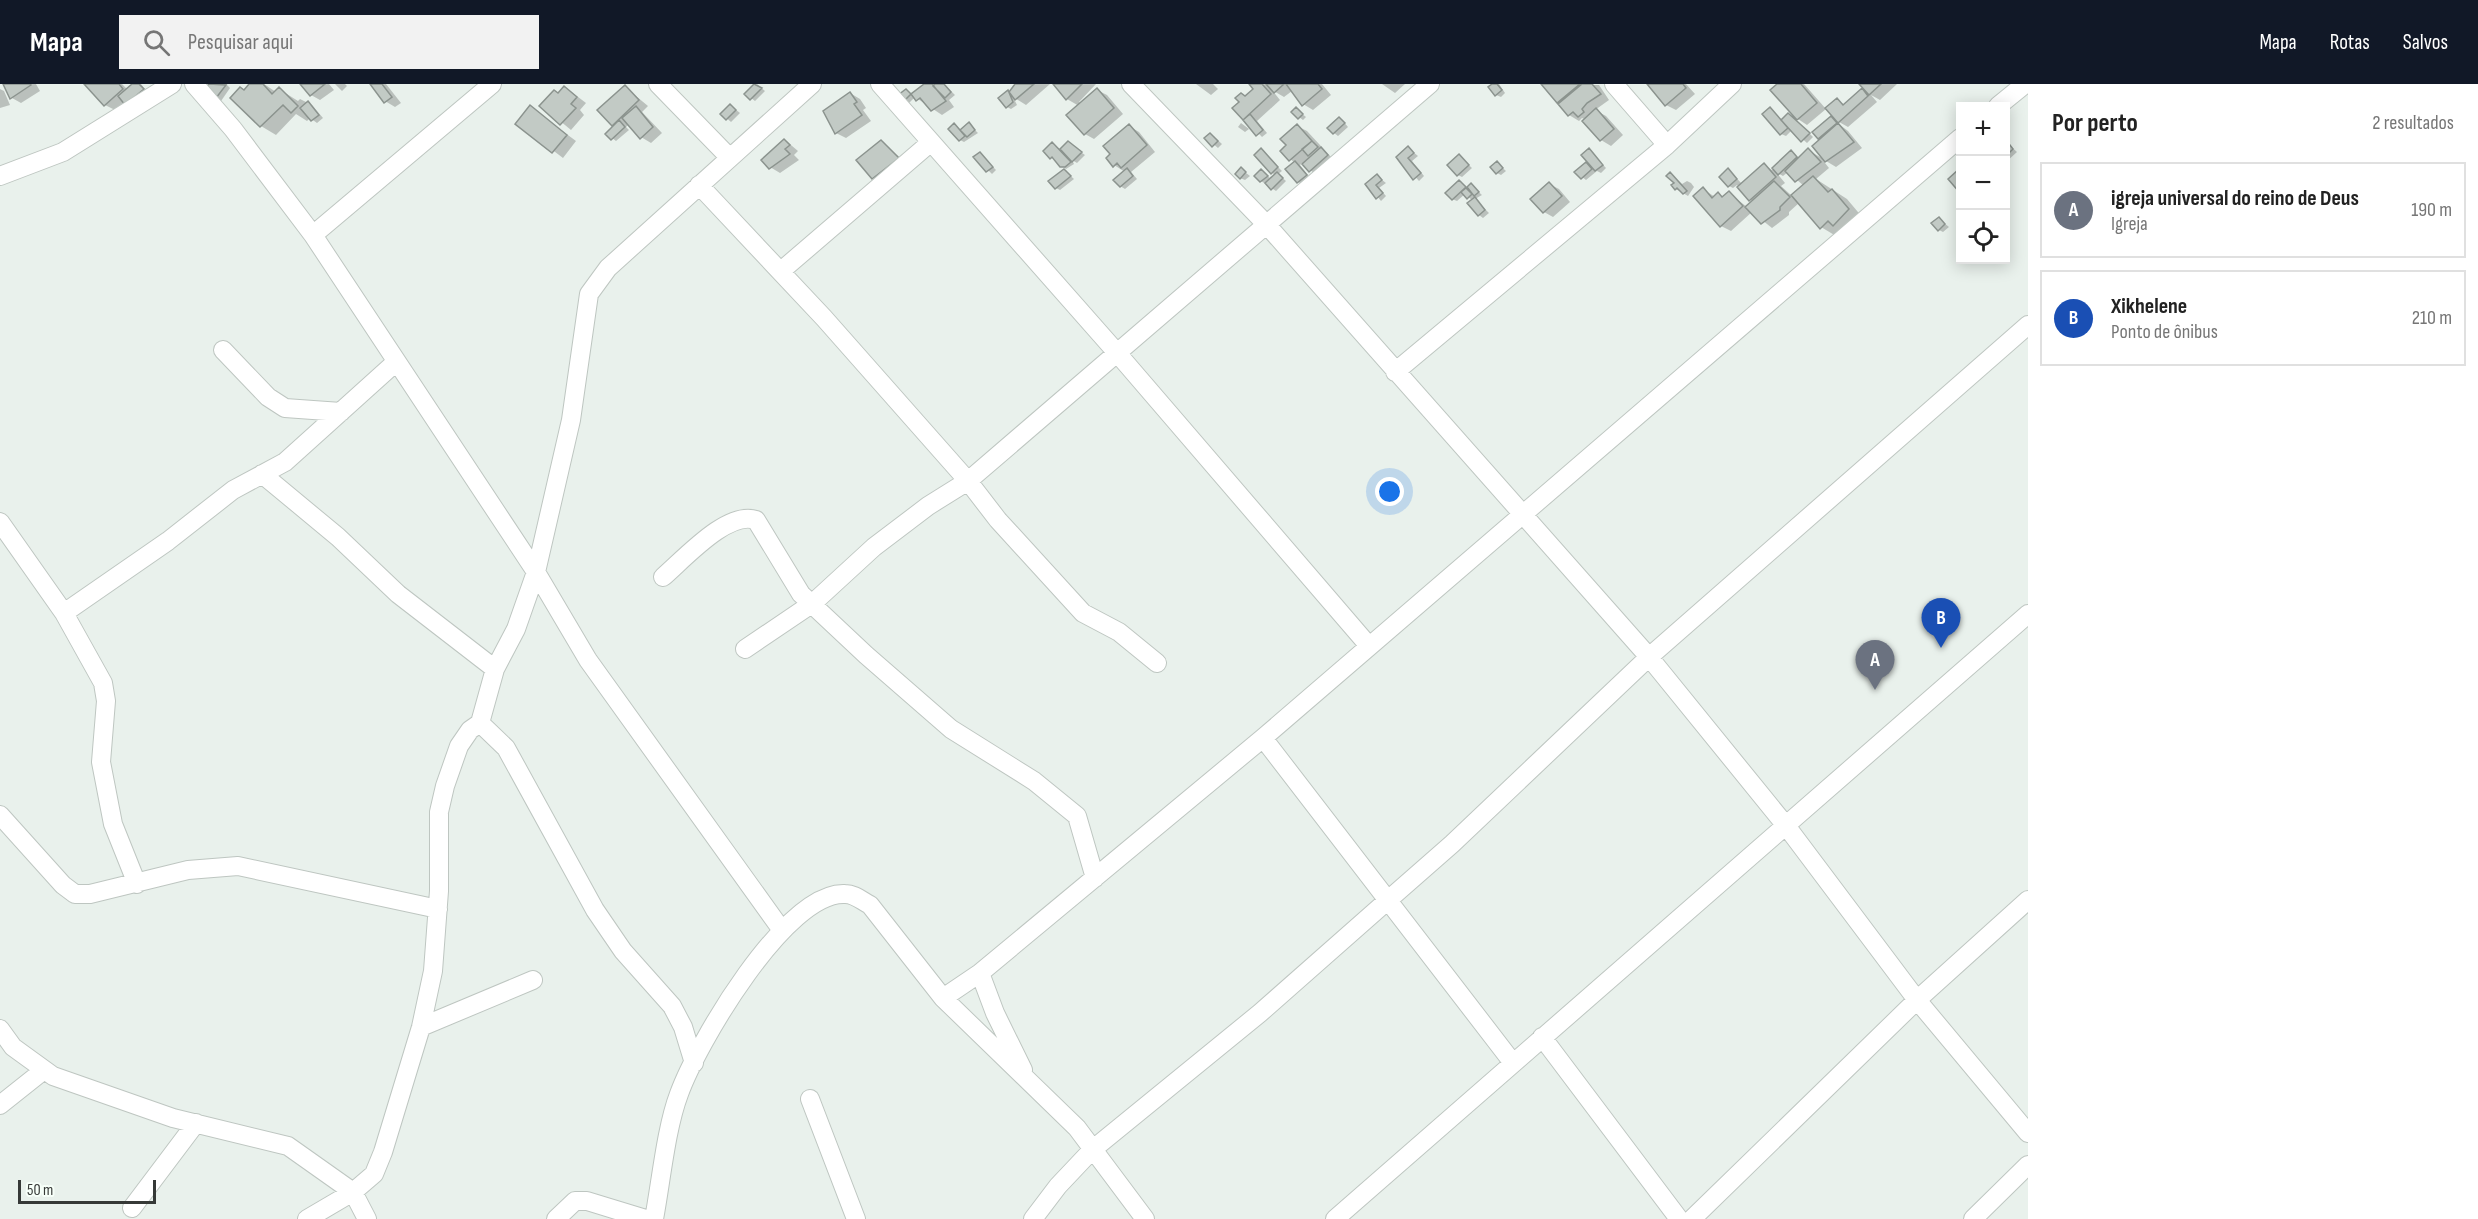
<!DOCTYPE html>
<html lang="pt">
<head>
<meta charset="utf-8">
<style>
  :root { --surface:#fff; --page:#f2f2f2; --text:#222; --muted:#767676; --line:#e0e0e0; --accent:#111827 }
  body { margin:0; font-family:"Sofia Sans Condensed",sans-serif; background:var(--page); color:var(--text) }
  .controls { position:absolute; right:18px; top:18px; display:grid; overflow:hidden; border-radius:0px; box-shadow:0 3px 15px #0003 }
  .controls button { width:54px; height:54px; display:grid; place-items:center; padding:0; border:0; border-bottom:2px solid var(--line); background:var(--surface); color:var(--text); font:30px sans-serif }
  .scale { position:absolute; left:18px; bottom:15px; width:138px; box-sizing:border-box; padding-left:6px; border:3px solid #363937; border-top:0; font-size:16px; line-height:21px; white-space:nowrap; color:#363937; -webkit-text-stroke:4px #f7fff9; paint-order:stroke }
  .you { position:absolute; left:1390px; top:408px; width:21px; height:21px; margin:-15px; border:4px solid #fff; border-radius:50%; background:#1a73e8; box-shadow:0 0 0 9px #1a73e833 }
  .badge { display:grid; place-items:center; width:39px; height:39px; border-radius:50%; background:var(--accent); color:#fff; font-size:20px; font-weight:700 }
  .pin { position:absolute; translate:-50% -50px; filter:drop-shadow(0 2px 3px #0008) }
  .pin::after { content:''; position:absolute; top:32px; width:21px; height:18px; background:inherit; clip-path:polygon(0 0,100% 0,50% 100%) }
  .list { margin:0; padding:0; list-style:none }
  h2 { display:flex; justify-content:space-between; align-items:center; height:78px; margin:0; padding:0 24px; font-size:26px }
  h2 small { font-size:20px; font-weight:400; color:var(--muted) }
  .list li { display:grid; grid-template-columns:39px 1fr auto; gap:18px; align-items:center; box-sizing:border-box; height:96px; margin:0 12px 12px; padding:0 12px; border:2px solid var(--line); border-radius:0px }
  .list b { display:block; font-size:22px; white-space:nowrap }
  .list p { margin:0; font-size:20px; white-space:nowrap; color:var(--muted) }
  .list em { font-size:20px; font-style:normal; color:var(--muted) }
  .icon { flex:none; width:33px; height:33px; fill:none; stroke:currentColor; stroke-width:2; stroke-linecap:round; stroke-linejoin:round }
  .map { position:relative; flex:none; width:2028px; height:1135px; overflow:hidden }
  header { display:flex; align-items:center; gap:36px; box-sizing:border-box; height:84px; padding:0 30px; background:var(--accent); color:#fff }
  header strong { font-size:28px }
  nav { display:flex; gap:33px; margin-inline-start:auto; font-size:21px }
  .search { width:420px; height:54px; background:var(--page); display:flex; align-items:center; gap:15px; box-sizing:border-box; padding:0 21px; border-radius:0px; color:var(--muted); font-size:22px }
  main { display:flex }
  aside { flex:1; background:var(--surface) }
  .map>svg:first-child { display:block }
  .shadow { fill:#0003; fill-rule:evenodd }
  .building { fill:#c2cac5; stroke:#8b938e; stroke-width:1.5 }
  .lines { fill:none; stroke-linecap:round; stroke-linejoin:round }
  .minor-casing { stroke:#bec6c1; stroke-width:20 }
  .minor { stroke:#fff; stroke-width:18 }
</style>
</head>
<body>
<header>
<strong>Mapa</strong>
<div class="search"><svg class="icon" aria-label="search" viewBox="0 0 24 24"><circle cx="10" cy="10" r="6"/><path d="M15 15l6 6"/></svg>Pesquisar aqui</div>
<nav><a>Mapa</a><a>Rotas</a><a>Salvos</a></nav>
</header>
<main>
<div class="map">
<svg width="2028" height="1135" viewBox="0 0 2028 1135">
  <rect width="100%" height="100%" fill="#e9f1ec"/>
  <path class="shadow" d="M5,0h31l4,7 -19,12 -9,-5z
    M86,0h36l6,6 5,-6h8l6,8 -22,9 -10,9 -10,-5z
    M214,0h12l4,4 -11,16 -14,-13z
    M251,0h13l12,8 3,-3 19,12 2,-2 12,6 11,13 -6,5 -7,-5 -3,3 -11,-7 -20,21 -15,-9 -29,-28z
    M302,0h27l5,6 -14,10 -9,-5z
    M335,0h10l2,2 -5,5z
    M372,0h14l15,19 -6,4 -10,-6z
    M757,0l8,7 -10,10 -9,-7z
    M926,0h18l11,11 -6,5 5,7 -12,8 -27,-18 -6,6 -4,-3 1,-10 6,5z
    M1017,0h33l-24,21 -13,-8 4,8 -6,4 -4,-2 1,-15 2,1 9,-7z
    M1055,0h41l-17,18 2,2 16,-14 10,5 16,19 -29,25 -9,-5 -6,-28 -12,-7z
    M1196,0h17l5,5 -7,6z
    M1251,0h71l9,11 -18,15 -10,-6 -11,-13 -8,6 -12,-7 8,10 -23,21 10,12 -5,4 -28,-29 21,-19z
    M1382,0h23l-10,9z
    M1494,0h5l6,9 -4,4 -5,-2z
    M1543,0l56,1 10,15 -14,10 11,6 17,19 -12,11 -10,-6 -15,-20 -4,-2 -3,3 -10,-6z
    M1649,0h37l9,10 -19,16 -10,-5z
    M1782,0h22l22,25 -19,16 -9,-6z
    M1861,0h36l-17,16 -9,-5 6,7 -29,25 -9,-5 -2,-22 8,5 19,-17z
    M565,3l21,16 -6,7 4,5 -13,15 -29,-24z
    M625,3l23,19 -6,6 20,21 -11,10 -10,-6 -12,-13 -3,3 3,3 -13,11 -9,-7 8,-8 -2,-2z
    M0,5l4,2 6,14 -10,3z
    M850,9l10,6 6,9 -3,2 8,11 -25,17 -10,-5z
    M730,21l10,8 -9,9 -9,-8z
    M530,23l46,34 -13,17 -46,-35z
    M1296,25l10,8 -3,3 -4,-3z
    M1770,25l12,12 6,-6 6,3 19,19 -6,6 -15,-13 -6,6 -5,-2z
    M1831,34l17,13 14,17 -26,19 -15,-9 8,10 -13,11 31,20 16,19 -27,18 -15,-9 -22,-24 -10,9v3l-17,13 -20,-16 -21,19 -10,-5 -18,-37 12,8 3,-3 6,3 5,-4 18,14 6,-5 -16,-17 -4,3 -4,-2v-16l13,14 22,-19 8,5 19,-18 8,7 9,-9 17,10 -6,-22zM1776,88l7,4 5,-4 16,14 -12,10 -11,-10 4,-3z
    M1343,37l5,6 -10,9 -4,-3z
    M1241,39l8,6 -4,3 -7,-5z
    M969,40l9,9 -14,9 -4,-2 -6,-15 7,6z
    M1129,42l10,6 16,20 -24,20 6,7 -12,10 -5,-3 5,-14 -11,-7z
    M1297,42l10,5 25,27 -17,16 -13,-11 -2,2 10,13 -8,6 -4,-2 -3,-19 -5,-4 -2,-13z
    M1211,50l11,10 -4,4 -12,-10z
    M785,56l13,11 -4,4 5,5 -19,13 -10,-6z
    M881,58l26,22 -25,20 -9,-6z
    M2006,58l11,10 -11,10z
    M1068,59l17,12 -8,8 -5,-3 2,4 -8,5 -21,-18 8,-7 8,6z
    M1408,64l10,8 -6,5 12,15 -5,5 -21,-24z
    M1261,66l21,21 -4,3 8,7 -10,10 -15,-10 1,-10 9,8 5,-4 -4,-2z
    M1589,66l17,18 -5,5 -4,-2 -11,9 -10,-8 13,-11z
    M980,70l16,16 -4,4 -16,-16z
    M1459,72l13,12 -10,9 -4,-2z
    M1497,79l9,8 -5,4 -4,-2z
    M1241,85l9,7 -5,4 -5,-2z
    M1064,86l10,9 -14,11 -4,-2z
    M1670,90l12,10 5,-3 4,2 3,4 -6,9 -12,-7z
    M1377,92l9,7 -7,5 7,8 -5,5 -14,-17z
    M1549,100l10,5 11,13 -17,15 -9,-5z
    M1464,101l3,4 4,-4 11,10 -7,4 14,14 -6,5 -4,-3 -6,-14 -8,-7 -8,7 -5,-2z
    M1939,135l10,8 -6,5 -4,-2z"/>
  <path class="building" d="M3,0h27l1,1 -21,14z
    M84,0h35l4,5 -19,17z
    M132,0h7l5,5 -19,16 -7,-9z
    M209,0l17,1 -13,17 -11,-11z
    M249,0h14l9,10 7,-7 19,19 -7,7 -8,-8 -23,22 -30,-29 10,-11 4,3z
    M300,0h25l-15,12z
    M370,0h12l10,13 -8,6z
    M754,0l8,4 -12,12 -6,-6z
    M924,0h8l14,17 -15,10 -11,-13 -4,3 -5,-7z
    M935,0h9l7,8 -6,6 -12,-12z
    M1015,0h19l-19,16 -6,-8z
    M1053,0h29l-16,16z
    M1249,0h13l9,10 -28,26 -11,-12 7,-6 -4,-4 6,-5 4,3 8,-7z
    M1266,0h18l-10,9z
    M1286,0h32l4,5 -20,17z
    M1492,0h5l5,6 -7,6 -7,-9z
    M1541,0h39l-23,19z
    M1582,0h10l9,10 -14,9 -5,6 2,3 -6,5 -5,-5 -5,4 -10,-12z
    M1647,0h36l3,4 -21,18z
    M1777,0h24l16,19 -20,17 -27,-30z
    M1859,0h22l-12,11z
    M625,1l14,15 -27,26 -15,-16z
    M564,2l13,11 -6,7 5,4 -16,17 -21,-19 15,-16 4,3z
    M1097,4l17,20 -30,27 -18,-20z
    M1862,4l6,8 -30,27 -13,-15 12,-10 6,7z
    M906,5l5,5 -7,7 -6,-6z
    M1008,6l5,12 -7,6 -8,-10z
    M850,8l7,10 -3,2 8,11 -27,19 -12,-23z
    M308,17l11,14 -8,6 -11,-13z
    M730,20l6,6 -10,10 -6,-6z
    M530,21l37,30 -15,18 -37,-29z
    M636,22l17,21 -13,12 -18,-21z
    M1296,23l7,7 -5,5 -7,-7z
    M1770,23l18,21 -8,7 -18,-21z
    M1596,24l18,21 -14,12 -18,-20z
    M1788,29l22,20 -9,9 -20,-22z
    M1250,30l13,16 -7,6 -13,-16z
    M1831,32l6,7 -19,16 -6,-7z
    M1339,33l6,6 -12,11 -6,-6z
    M619,36l6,7 -14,13 -6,-6z
    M969,38l6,8 -8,7 -7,-7z
    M954,39l11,13 -6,5 -11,-12z
    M1838,39l16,19 -29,20 -13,-16z
    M1129,40l18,21 -26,23 -4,-5 -4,4 -7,-9 4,-4 -7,-8z
    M1297,40l15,17 -23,20 -9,-10 6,-6 -6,-6z
    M1210,49l8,8 -6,6 -8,-9z
    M784,55l6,6 -5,4 5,5 -21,15 -8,-9z
    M881,56l18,18 -27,21 -16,-19z
    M2006,56l7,9 -7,7z
    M1068,57l14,11 -10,10 -12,-13z
    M1312,57l6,6 -10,9 -6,-7z
    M1052,58l19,20 -6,5h-5l-8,-10 -2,2 -7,-8z
    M1408,62l6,7 -6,5 13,15 -8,7 -17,-23z
    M1321,63l7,8 -19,17 -7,-8z
    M1261,64l17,19 -7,7 -17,-19z
    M1589,64l14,17 -8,6 -14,-16z
    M1808,64l13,14 -26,20 -10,-11z
    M1791,66l6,7 -19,18 -6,-7z
    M980,68l13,15 -7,5 -13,-15z
    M1459,70l10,11 -12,11 -10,-11z
    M1295,77l12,14 -10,8 -12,-14z
    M1497,77l6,7 -7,6 -6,-7z
    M1586,78l6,7 -11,10 -7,-7z
    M1764,79l12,14 -27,24 -12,-14z
    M1241,83l5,5 -6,7 -5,-5z
    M1127,84l6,8 -13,11 -7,-7z
    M1728,84l9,11 -9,8 -9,-10z
    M1064,85l7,7 -16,13 -7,-8z
    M1261,85l7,7 -8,6 -6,-6z
    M1958,86l2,3v20l-12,-14z
    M1277,88l6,6 -12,12 -6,-7z
    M1670,88l17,19 -4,3 -6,-6 -2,2 -4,-5 3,-2 -8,-7z
    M1377,90l5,6 -6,5 7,8 -7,6 -11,-15z
    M1813,92l15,16 4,-3 17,20 -16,17 -5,-5 -8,8 -29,-34z
    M1459,96l7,7 -14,13 -7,-7z
    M1774,97l16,16 -10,10v3l-19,14 -16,-17z
    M1549,98l13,14 -19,17 -13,-14z
    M1471,99l8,9 -5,4 -7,-9z
    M1703,103l9,11 6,-6 4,5 7,-6 14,15 -23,21 -27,-31z
    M1466,104l6,6 -5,5 -6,-7z
    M1475,113l10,13 -7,6 -11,-13z
    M1939,133l6,7 -7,7 -7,-8z"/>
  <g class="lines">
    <defs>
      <path id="minor" d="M194,0l39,45 80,106 223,337 52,88 193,269
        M658,0l71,73
        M880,0l238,270 251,292
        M1131,0l135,140 383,433 138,170 130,173 111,133
        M1614,0l53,61
        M1998,22l27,-22
        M0,92l63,-24 109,-68
        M699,101l125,133 144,163 30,39 85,93 36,19 38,31
        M313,151l179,-151
        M781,187l149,-128
        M223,266l45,47 17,11 56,4
        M1395,288l272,-227 65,-61
        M262,390l76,63 60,57 97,75
        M0,438l64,91 39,70 3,18 -5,61 12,62 24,60
        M663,493c22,-19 65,-67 93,-57l45,74 65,61 85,74 83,52 43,35 18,62
        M64,529l104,-72 65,-51 52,-28 111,-100
        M745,565l68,-46 61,-56 54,-41 40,-25 462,-397
        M480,639l26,25 89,162 28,41 49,55 11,21 11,36
        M1263,654l250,325
        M0,731l63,70 12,9h15l98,-24 50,-4 200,43
        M980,889l15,40 28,57
        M943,914l37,-25 283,-235 697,-600
        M421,943l112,-47
        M0,945l13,18 40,29 120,42 115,28 65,46 14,27
        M1542,953l137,182
        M810,1015l46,120
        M0,1021l44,-35
        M132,1124l64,-85
        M307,1135l46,-27 21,-18 9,-22 38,-125 12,-56 6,-80v-79l6,-26 14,-40 11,-16 10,-7 15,-54 21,-40 20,-57 35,-152 18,-126 19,-26 204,-184
        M556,1135l19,-18h12l59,18
        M654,1135c7,-37 12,-91 25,-125 18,-50 107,-203 166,-200 10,0 17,7 25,11l73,93 134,130 68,91
        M1033,1135l25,-33 34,-36 168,-137 127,-112 65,-57 197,-187 379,-332
        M1335,1135l693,-605
        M1692,1135l225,-219 111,-100
        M1973,1135l55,-54"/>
    </defs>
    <use href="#minor" class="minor-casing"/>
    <use href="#minor" class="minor"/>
  </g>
</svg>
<div class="controls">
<button>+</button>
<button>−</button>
<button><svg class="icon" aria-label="locate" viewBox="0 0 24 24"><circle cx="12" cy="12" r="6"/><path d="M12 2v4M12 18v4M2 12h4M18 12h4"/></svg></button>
</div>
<div class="scale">50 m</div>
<div class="you"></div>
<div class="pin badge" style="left:1875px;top:606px;background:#6b7280">A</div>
<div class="pin badge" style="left:1941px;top:564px;background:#1a4fb4">B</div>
</div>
<aside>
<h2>Por perto<small>2 resultados</small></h2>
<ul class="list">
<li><span class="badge" style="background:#6b7280">A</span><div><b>igreja universal do reino de Deus</b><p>Igreja</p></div><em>190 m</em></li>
<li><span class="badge" style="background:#1a4fb4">B</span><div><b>Xikhelene</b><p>Ponto de ônibus</p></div><em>210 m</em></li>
</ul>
</aside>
</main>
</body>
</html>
